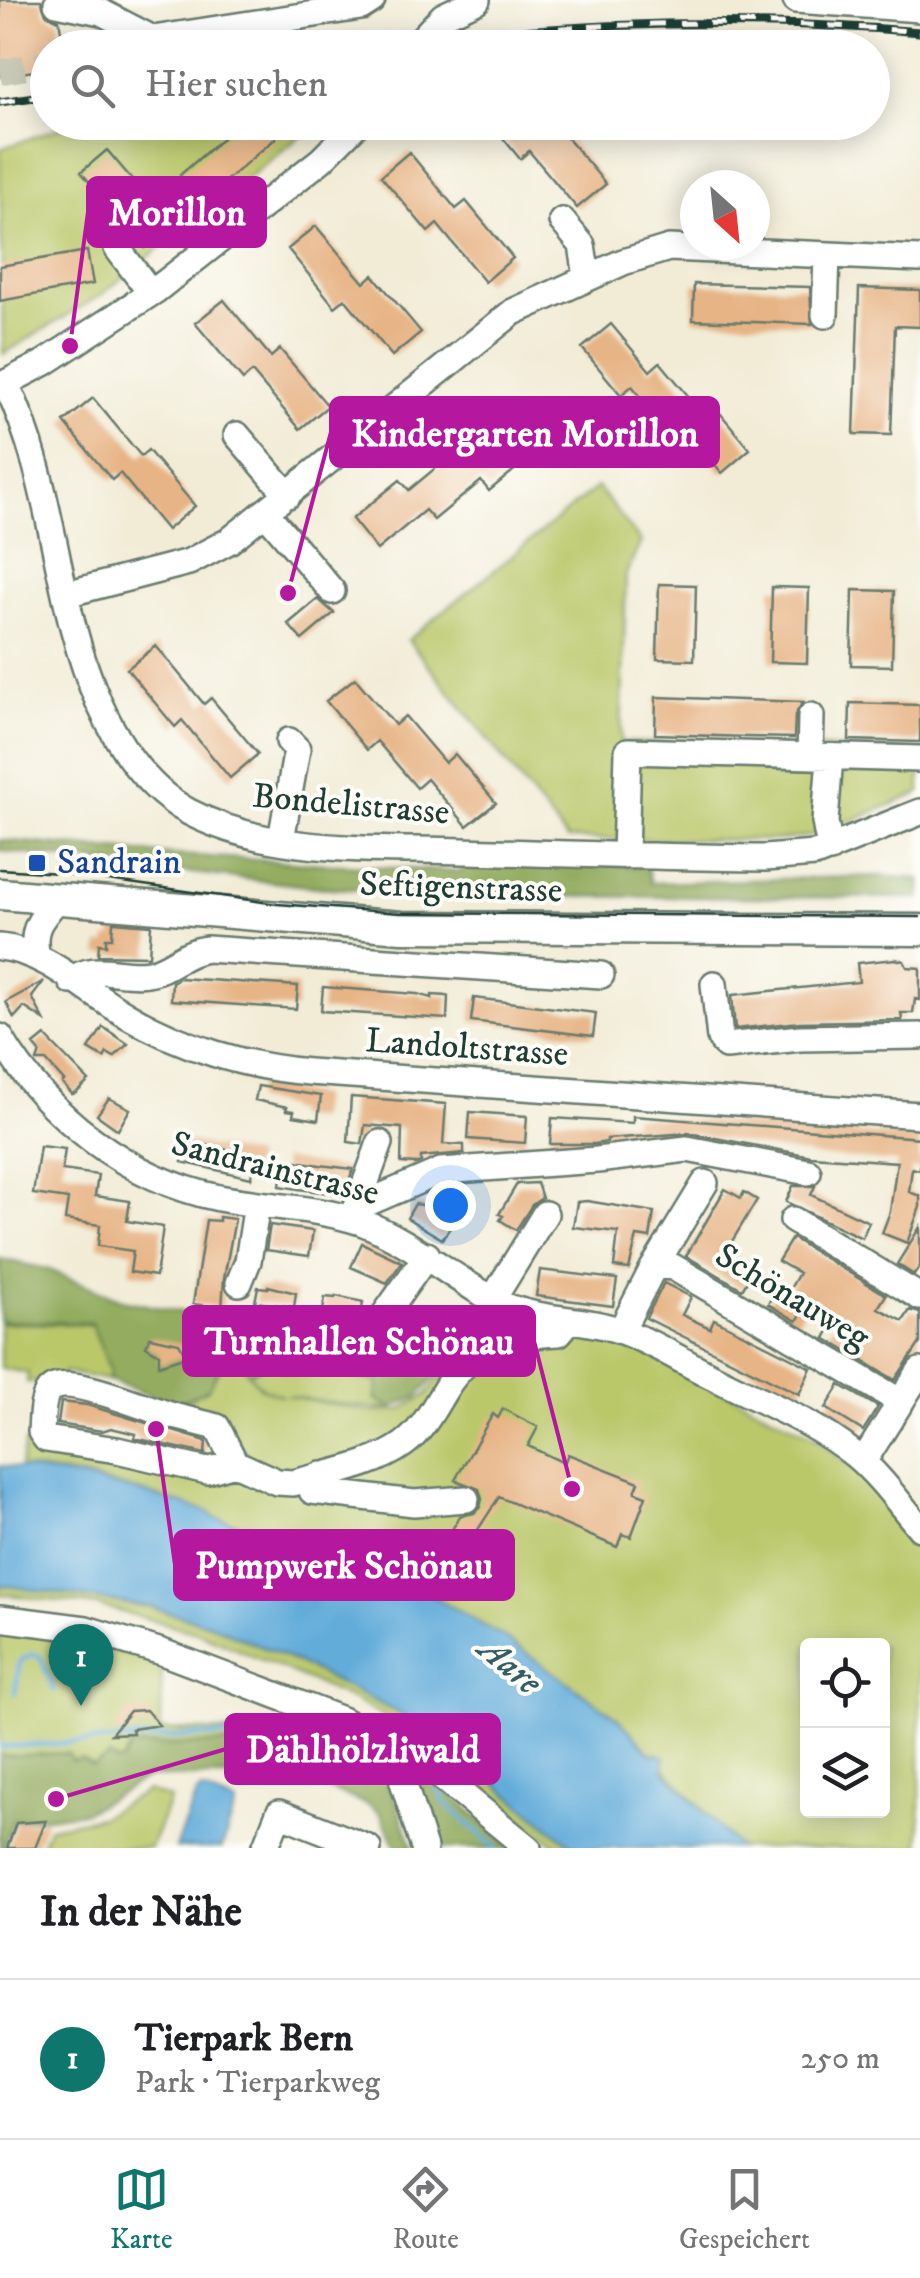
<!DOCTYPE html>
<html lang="de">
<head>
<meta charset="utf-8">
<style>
  :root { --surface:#fff; --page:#f2f2f2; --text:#202124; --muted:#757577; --line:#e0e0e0; --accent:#0f766e }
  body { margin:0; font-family:"IM FELL DW Pica",serif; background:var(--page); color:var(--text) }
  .controls { position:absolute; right:30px; bottom:30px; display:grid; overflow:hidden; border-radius:10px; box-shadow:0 5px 25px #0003 }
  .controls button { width:90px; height:90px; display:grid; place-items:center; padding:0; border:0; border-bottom:2px solid var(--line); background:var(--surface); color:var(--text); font:50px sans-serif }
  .compass { position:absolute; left:680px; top:170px; width:90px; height:90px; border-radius:50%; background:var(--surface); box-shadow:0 5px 25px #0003; rotate:153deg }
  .you { position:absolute; left:450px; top:1205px; width:35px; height:35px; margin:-25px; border:8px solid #fff; border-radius:50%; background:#1a73e8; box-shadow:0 0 0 15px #1a73e833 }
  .badge { display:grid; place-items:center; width:65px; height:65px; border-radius:50%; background:var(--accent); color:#fff; font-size:32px; font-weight:700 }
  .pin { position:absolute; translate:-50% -82px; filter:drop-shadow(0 2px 5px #0008) }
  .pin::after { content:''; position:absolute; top:52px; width:35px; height:30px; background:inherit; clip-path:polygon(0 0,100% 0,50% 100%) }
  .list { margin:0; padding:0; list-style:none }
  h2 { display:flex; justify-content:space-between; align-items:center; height:130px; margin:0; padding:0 40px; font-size:42px }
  h2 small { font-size:32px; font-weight:400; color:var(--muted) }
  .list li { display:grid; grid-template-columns:65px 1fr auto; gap:30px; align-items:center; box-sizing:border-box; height:160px; padding:0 40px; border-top:2px solid var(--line) }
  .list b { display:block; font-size:38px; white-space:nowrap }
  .list p { margin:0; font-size:32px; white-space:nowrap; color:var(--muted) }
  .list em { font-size:32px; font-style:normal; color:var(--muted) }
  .icon { flex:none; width:55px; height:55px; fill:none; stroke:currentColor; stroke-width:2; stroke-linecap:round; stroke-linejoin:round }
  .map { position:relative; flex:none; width:920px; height:1848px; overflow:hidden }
  .search { position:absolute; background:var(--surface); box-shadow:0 5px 25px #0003; left:30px; right:30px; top:30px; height:110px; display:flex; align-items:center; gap:25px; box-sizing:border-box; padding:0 35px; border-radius:55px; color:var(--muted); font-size:38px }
  .sheet { height:290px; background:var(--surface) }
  nav { display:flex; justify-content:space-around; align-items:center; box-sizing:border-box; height:140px; border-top:2px solid var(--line); background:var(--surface); font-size:28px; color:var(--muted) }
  nav a { display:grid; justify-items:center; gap:5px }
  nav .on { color:var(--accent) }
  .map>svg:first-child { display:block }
  .green { fill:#bac86b; stroke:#6c8250; stroke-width:2.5; fill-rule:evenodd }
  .forest { fill:#93ac5f; stroke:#59744a; stroke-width:2.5 }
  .water { fill:#62acda; stroke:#407487; stroke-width:2.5 }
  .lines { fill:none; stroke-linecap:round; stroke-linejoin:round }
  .stream { stroke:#62acda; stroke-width:5 }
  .building { fill:#e7b485 }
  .minor-tunnel { stroke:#c8c9b6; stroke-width:25; stroke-dasharray:25 12; stroke-linecap:butt }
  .minor-casing { stroke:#697a6d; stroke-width:30 }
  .major-casing { stroke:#697a6d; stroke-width:35 }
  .minor { stroke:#fff; stroke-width:25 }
  .major { stroke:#fff; stroke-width:30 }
  .tram { stroke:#1f3d34; stroke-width:2.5 }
  .rail-casing { stroke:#1f3d34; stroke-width:9 }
  .rail { stroke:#fdfcf7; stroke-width:5; stroke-dasharray:15; stroke-linecap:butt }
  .transit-dot { fill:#1a4fb4; stroke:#fdfcf7; stroke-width:4 }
  .labels { text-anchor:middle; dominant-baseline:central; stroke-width:8; stroke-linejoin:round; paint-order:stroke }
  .street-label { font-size:35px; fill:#1f3d34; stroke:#fdfcf7 }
  .transit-label { font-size:35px; fill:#164399; stroke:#fdfcf7; text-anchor:start }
  .water-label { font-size:38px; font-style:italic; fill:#335e66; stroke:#fdfcf7 }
  .leader { fill:none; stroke:#b5179e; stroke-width:4 }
  .callout-dot { fill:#b5179e; stroke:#fdfcf7; stroke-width:4 }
  .callout { fill:#b5179e; stroke:#b5179e; stroke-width:4 }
  .callout-label { font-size:38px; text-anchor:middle; font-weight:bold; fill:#fff }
</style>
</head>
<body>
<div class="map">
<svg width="920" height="1848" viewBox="0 0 920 1848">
  <rect width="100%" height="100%" fill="#fdfcf7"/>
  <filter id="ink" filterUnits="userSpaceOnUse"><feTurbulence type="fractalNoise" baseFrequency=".01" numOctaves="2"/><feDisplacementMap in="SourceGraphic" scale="20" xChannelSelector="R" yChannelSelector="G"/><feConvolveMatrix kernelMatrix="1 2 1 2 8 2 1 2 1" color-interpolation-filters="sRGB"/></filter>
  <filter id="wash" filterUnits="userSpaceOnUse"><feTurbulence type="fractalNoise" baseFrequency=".0048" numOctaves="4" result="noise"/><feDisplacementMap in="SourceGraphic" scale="40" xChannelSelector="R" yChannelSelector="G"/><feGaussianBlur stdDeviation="2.25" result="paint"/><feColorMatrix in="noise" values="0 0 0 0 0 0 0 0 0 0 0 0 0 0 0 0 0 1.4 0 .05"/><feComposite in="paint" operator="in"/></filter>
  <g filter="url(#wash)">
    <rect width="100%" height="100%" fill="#f2ecd7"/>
    <path class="green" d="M72,123h231l5,7 -207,165 -98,59 -3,-205z
      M597,487l44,55 -15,32 -5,168 299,10v41l-104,42 -34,5 -215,-1 -159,-199z
      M0,1323l92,2 18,45 -1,10 -45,-8 -2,6c-13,0 -23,6 -35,4l1,-9 -28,-5z
      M566,1327l42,7 204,101 58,47 50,59v307h-181l-121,-130 -116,-82 -84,-48 -101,-42 -104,-29 -5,-5c-61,-19 -124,-39 -188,-44l5,-26 56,5 150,34 14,-2 5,-17 -23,-35 -61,-18 42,-20 17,-31 14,-3c11,24 19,36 45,41l-23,-8 -12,-14 18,-11 37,11 12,-5 63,13 13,26 -12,1 -93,-13 86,16 28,-2 26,-16 12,-15 30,-17zM808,1646h74v164h-74z
      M0,1585l151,22 59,17 84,37 108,54 44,28 129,105h-16l-128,-105 -79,-44 -155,-67 -98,-26 -99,-12z
      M0,1626l71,11 91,27 -1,66 160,4 37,13 9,12 -42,-4 -18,-7 -161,16 -146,39z
      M147,1791l23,8 -20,49h-110l9,-21 51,-10z"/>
    <path class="forest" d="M0,840l160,14 302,18 2,-15 183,10 4,16 227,-7 42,3v19l-461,-2 -143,-9 -316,-36z
      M0,1259l47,10 74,31 70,14 280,44 -35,19 -19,20 -25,11 -17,-9 3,-17 -62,-13 -11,5 -38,-11 -18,11 -10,-19 -14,3 -17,31 -42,20 -11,-12 -46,-17 1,-10 -19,-47 -91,-2z
      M243,1743c43,3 82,12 124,16l22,24 24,65 -17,-2 -16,-33 -11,-8 -66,-26 -18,-2h-136l-64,35 -72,9 -10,27h-3v-92l68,-3 4,8 9,-2 12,7 17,-10 6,6 6,-1 9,-15z
      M435,1780l78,68h-81l-17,-55 3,-7z"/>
    <path class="water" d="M0,1466c72,7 140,24 209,46l4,5 38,11 -2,-3 68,21 101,42 84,48 116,82 34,37 3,-2 10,4 -2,12 76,79h-164l-129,-105 -44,-28 -108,-54 -84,-37 -59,-17 -151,-22z
      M201,1790l35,14 -14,44h-47l21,-53z"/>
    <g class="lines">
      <path class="stream" d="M15,1693l5,-32 14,-7 6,2 14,34
        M0,1747l196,-11 92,1 16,6 15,-1 15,9 32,2
        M438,1788l7,15 51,45"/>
    </g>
    <g id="blocks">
      <path class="building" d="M0,0h41l5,14 13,6 5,28h-16v21l-48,7z
        M241,122h22l13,16 -74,63 -22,-26z
        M490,122h50l10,12 8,-7 48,57 -29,24 -48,-57 -9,8z
        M107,150l64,75 -26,23 -64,-76z
        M409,152l47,57 10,-8 47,57 -28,24 -48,-58 -9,8 -47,-56z
        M316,226l48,57 9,-8 48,57 -29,24 -47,-57 -10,8 -47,-58z
        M87,251l6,33 -93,17v-35z
        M694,284l116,3 2,37 -119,-4z
        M859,288l61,2v37l-25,-1 -4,109 -37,-1z
        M224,300l47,57 9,-8 48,57 -28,23 -48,-57 -9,8 -48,-57z
        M611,324l39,47 10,-9 40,48 10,-9 40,48 -28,24 -40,-48 -10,9 -40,-48 -11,9 -39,-47z
        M93,398l48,58 7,-6 47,56 -28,24 -47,-57 -8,7 -48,-58z
        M513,422l24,29 -48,40 -8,-10 -47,39 -9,-10 -48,40 -25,-31 48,-39 9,10 47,-39 9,11z
        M659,584l37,1 -2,75 -37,-1z
        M772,587l37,1 -2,75 -37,-1z
        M853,590l41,1 -2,75 -41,-1z
        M318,599l16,14 -32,27 -14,-16z
        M156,646l48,58 7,-6 47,56 -28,24 -48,-58 -7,7 -48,-58z
        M355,678l40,47 10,-9 40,47 10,-9 41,49 -29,23 -40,-47 -10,9 -40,-47 -10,9 -41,-49z
        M656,697l87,3 60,2 -8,13 -1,23 -46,-1 -93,-3z
        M850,703l70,2v37l-71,-2z
        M113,922l38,3 -2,31 -51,-1 1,-11 7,1v-7h6z
        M895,959l9,2 3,6 13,1v32l-5,-1 -2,14h-12l1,7 -102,2 -65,7 -3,-34 127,-13 -2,-19z
        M180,978l118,8 -2,23 -125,-9 1,-18z
        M44,981l-12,16 12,23 -20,-13 -10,11 -8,-16z
        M323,987l94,7 15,4v-3l16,1 -1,23 -126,-8z
        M474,998l122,15 -3,23 -122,-15z
        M103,1027l25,17 -14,13 -7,-4 -3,5 -15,-9z
        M45,1036l44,45 -13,12 -4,1 -10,-11 2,-2 -18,-20h-9l3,-9 -6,-7z
        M258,1086l63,10 -3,24 -25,-4 1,-5 -8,-1 1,-3 -32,-7z
        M351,1097l95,7 -3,40 21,1v8l-43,4v5l-5,2 -15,-1 1,-35 -37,-3 -3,19 -14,-2z
        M109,1098l21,11 -12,21 -21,-15z
        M470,1112l57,4 -2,27 -57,-4z
        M633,1116l287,22v32l-8,-2 -3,24 11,4v11l-13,36 -25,-10 8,-21 7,-50 -86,-6 -122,-23 -82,6v3l-12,2h-45l2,-26 81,5z
        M188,1141l67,15 -4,22 -69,-16z
        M40,1146l25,3 -3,21 36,5 -3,21 35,5 -3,20 36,6 -7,49 -26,-4 3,-21 -35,-5 2,-21 -35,-5 3,-21 -35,-5z
        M283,1159l37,6 33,4 -9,26 -46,-6 -18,-3z
        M537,1183l5,15 -10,7 -16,25 -16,-10 3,-4 -4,-2 18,-30z
        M793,1186h22l-4,9 58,27 -7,16 -76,-36z
        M725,1189l16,9 3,-6 13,8 -31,51 23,13 -5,8 6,4 -8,13 -56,-33z
        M440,1197l22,14 -20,28 -35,-21 8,-14 19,3z
        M587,1201l67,11 -4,26 -13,-2 -8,33 -15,-2 4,-35 -45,-5 4,-25z
        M219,1217l16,2 -11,59 -2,30 -29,-4 13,-84 13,1z
        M270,1225l43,6 -4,25 -43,-6z
        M920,1227v39l-6,9 -17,-11z
        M792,1238l94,57 -8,13 25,13 7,-11 10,3v30l-25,37 -70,-42 11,-19 -27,-18 -12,20 -29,-17 5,-9 10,6 16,-28 -21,-12z
        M362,1243l40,19 -15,21 -36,-16z
        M540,1270l77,9 -4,27 -77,-10z
        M664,1283l27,14 -9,18 28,13 4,-9 97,49 -12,26 -153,-76z
        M268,1286l28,7 -2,14 -39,-5 3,-15 10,1z
        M336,1296l27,6 -2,14 -38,-5 2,-14 10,1z
        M150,1337l29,6 7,13 -27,9v-11l-13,-8z
        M840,1385l38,22 -15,24 -37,-23z
        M61,1402l26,3 119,36 -1,13 -70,-16 1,-4 -25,-6 -9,3 -44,-7z
        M503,1409l35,18 -10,19 36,17 4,-9 71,28 -4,10 11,4 -15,41 -9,-3 -5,13 -118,-50 -47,73 -35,-20 8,-13 3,2 6,-9 13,8 13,-22 14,-3 6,-6 2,-8 -3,-10 -24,-9 38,-66 5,4z
        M146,1710l13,15 -27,4 1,4 -22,1 19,-23z
        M46,1821l-11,27h-28l9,-25z"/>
    </g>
  </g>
  <g filter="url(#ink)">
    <use href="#blocks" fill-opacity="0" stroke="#697a6d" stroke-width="2.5"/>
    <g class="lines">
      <path class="minor-tunnel" d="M0,72l48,-8"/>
      <defs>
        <path id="minor" d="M796,0l124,9
          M57,3l44,9 52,27
          M128,48l25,-9 208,-32 11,-7
          M413,48l30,-32 34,-16
          M562,221l20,24 5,32
          M117,248l34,45
          M825,315l2,-60
          M6,384c49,99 48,218 93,319 19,42 48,86 90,109 82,43 184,36 274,39 101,3 201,6 302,7l50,-4 105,-42
          M0,386l44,-23 112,-73 165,-130 38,-38
          M237,435l51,60
          M266,513l66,78
          M66,594l123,-32 40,-21 284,-229 110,-50 46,-14 251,11
          M810,756l1,-40
          M830,757l-5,65 5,27
          M281,840l16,-91 -8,-8
          M625,856l3,-105 292,8
          M0,947c46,4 87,45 127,68 54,32 119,52 182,57l611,43
          M37,955c-7,-25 4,-37 20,-55
          M71,981c22,-20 50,-3 77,-8 21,-3 36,-22 59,-24l394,26
          M714,984l6,54 6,8 74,-8 120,-2
          M0,1037c47,80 128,142 219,161 46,9 97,9 142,24 54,20 93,59 143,83 35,16 75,12 111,24 35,11 68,33 101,49 47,24 98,44 139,77 25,21 44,48 65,73
          M358,1207l83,-36 156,-11 90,-11 121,23
          M354,1215l26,-72
          M793,1220l127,77
          M652,1270l53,-87
          M239,1283l9,-22 9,-57
          M493,1299l52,-85
          M243,1317l124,16 11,-9 49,-69
          M621,1331l31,-61 8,-4 13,1 228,135
          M863,1462l57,-91
          M235,1463l-18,-36c-17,-5 -35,-8 -53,-14 -21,-6 -93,-37 -112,-25 -11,7 -10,33 -11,44l5,7 71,11 90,21 28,-8 42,19 16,1c36,-10 81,-17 111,-39 19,-14 29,-35 42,-56 26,-43 66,-53 113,-55l11,-13
          M321,1475l-9,16 102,12 52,-4
          M0,1618l86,11 76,23 180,68 98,56 88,72
          M411,1758l-8,24 21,66
          M265,1848l14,-35 89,35"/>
        <path id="major" d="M0,894l402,33 518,3"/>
      </defs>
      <use href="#minor" class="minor-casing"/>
      <use href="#major" class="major-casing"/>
      <use href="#minor" class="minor"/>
      <use href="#major" class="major"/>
      <path class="tram" d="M0,869l59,4 218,31 123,9 520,4"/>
      <defs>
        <path id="rail" d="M350,48c190,-24 379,-33 570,-16
          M0,102l48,-7"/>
      </defs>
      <use href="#rail" class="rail-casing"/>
      <use href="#rail" class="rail"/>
    </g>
  </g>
  <rect class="transit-dot" x="27" y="853" width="20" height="20" rx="5"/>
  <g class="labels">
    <g class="street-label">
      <text transform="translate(351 805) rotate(5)">Bondelistrasse</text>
      <text transform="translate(461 888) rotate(2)">Seftigenstrasse</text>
      <text transform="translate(467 1048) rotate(4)">Landoltstrasse</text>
      <text transform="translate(275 1169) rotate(14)">Sandrainstrasse</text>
      <text transform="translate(792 1297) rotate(31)">Schönauweg</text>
    </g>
    <g class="transit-label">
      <text x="57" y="863">Sandrain</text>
    </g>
    <g class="water-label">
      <text transform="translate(510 1666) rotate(40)">Aare</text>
    </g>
  </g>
  <path class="leader" d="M70 346L88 212M288 593L331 432M572 1489L534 1341M156 1429L175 1565M56 1799L226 1749"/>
  <g class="callout-dot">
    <circle cx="70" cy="346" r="10"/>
    <circle cx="288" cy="593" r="10"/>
    <circle cx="572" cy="1489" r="10"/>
    <circle cx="156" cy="1429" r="10"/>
    <circle cx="56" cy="1799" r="10"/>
  </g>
  <g class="callout">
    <rect x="88" y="178" width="177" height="68" rx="10"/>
    <rect x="331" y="398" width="387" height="68" rx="10"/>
    <rect x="184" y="1307" width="350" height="68" rx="10"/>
    <rect x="175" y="1531" width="338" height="68" rx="10"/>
    <rect x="226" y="1715" width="273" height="68" rx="10"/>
  </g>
  <g class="callout-label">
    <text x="177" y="225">Morillon</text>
    <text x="525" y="446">Kindergarten Morillon</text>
    <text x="359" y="1354">Turnhallen Schönau</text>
    <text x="344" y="1578">Pumpwerk Schönau</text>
    <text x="363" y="1762">Dählhölzliwald</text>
  </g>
</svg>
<div class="controls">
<button><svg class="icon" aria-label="locate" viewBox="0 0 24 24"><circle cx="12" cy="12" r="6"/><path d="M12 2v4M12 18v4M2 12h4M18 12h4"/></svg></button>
<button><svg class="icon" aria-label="layers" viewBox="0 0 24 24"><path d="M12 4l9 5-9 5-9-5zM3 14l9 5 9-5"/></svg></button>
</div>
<svg class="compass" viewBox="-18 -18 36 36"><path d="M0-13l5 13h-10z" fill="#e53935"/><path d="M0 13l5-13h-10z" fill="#757577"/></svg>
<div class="you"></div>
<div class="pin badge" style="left:81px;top:1706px">1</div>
<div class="search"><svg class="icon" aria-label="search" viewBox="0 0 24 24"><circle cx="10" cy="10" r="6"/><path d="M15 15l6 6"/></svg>Hier suchen</div>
</div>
<section class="sheet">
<h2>In der Nähe<small></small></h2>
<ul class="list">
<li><span class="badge">1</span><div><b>Tierpark Bern</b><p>Park · Tierparkweg</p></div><em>250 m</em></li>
</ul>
</section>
<nav>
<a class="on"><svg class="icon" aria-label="map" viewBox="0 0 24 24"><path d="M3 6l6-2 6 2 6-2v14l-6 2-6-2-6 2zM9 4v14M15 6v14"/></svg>Karte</a>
<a><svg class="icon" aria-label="directions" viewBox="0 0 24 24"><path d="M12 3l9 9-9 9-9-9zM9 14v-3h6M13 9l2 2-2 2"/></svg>Route</a>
<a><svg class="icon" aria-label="saved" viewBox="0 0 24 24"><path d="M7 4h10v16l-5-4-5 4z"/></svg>Gespeichert</a>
</nav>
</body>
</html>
